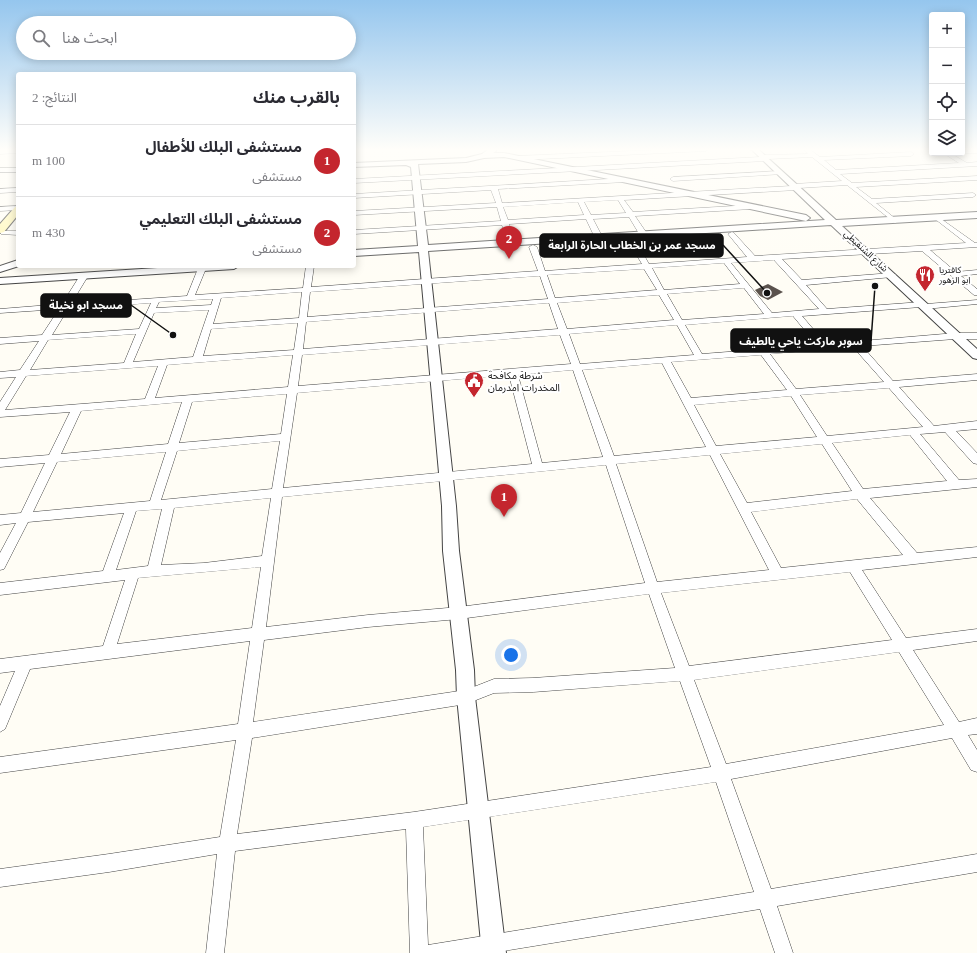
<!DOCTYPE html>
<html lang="ar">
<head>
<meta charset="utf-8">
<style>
  :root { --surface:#fff; --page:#f2f2f3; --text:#2b2b33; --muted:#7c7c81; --line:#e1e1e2; --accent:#c4262e }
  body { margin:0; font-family:"Times New Roman","Noto Sans Arabic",serif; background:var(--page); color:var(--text); direction:rtl }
  .controls { position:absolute; right:12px; top:12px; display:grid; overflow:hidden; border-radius:4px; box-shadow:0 2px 10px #0003 }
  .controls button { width:36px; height:36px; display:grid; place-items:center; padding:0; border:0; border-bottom:1px solid var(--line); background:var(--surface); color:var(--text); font:20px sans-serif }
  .you { position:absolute; left:511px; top:655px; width:14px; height:14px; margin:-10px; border:3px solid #fff; border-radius:50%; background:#1a73e8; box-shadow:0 0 0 6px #1a73e833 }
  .badge { display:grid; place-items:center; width:26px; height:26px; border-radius:50%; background:var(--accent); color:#fff; font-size:13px; font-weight:700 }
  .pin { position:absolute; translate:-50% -33px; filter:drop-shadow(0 1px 2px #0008) }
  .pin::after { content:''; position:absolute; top:21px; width:14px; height:12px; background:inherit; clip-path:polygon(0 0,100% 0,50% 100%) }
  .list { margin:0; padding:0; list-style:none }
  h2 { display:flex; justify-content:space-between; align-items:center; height:52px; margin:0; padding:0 16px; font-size:17px }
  h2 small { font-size:13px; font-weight:400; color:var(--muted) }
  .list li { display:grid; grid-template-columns:26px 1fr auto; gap:12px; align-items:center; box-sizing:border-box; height:72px; padding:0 16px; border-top:1px solid var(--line) }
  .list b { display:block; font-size:15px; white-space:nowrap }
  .list p { margin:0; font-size:13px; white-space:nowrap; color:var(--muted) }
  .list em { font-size:13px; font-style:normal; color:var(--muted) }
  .icon { flex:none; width:22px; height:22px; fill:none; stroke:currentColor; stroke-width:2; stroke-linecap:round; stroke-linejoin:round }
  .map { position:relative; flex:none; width:977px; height:953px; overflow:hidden; direction:ltr }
  .search { position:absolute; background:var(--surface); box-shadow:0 2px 10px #0003; left:16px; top:16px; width:340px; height:44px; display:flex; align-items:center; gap:10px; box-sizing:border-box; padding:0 14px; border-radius:22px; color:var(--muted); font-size:15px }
  .panel { position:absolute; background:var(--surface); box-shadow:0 2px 10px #0003; left:16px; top:72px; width:340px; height:196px; border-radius:4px; direction:rtl }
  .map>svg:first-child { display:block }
  .building { fill:#5a524d }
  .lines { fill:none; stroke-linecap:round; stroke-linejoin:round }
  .minor-casing { stroke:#444; stroke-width:1 }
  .tertiary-casing { stroke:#444; stroke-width:2 }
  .secondary-casing { stroke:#333; stroke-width:2 }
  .minor { fill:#fff; fill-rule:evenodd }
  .tertiary { fill:#fff; fill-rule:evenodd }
  .secondary { fill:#fff6b0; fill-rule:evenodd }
  .labels { text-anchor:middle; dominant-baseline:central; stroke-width:4; stroke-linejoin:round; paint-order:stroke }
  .far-street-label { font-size:9px; fill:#111; stroke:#fff }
  .far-poi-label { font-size:9px; fill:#111; stroke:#fff; text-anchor:start }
  .poi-label { font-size:10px; fill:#111; stroke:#fff; text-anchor:start }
  .leader { fill:none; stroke:#111; stroke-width:1.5 }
  .callout-dot { fill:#111; stroke:#fff; stroke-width:1.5 }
  .callout { fill:#111; stroke:#111; stroke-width:1.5 }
  .callout-label { font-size:11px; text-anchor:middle; font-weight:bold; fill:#fff }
</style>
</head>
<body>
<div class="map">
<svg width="977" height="953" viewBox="0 0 977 953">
  <rect width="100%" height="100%" fill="#fffdf5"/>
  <path class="building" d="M768,284l15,8 -15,8 -8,-4 -5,-6z"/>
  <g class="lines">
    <defs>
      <path id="minor" d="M18,149v4l-18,1v-4z
        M677,149h32l-3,2 -187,9 -3,-2 3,-2z
        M803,149h6l11,8 91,-5 3,2 -3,2 -87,4 12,10 123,-7 -16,-10h7l17,10 10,-1v4l-137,8 12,9 125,-7v4l-121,7 16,12 101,-6 3,2 -3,2 -97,6 21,17 1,1 -3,2 -48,-38 -48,3 -3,2 -172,10 9,12 118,-7 3,2 -3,2 -116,7 13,19 -4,2h-3l-12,-20 -36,2 10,19 -4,2 -4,-2 -9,-19 -77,5 7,20 -4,2 -4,-2 -6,-19 -148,9v-4l147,-9 -4,-14 -143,8v-4l142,-8 -5,-13 -137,8v-4l271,-16 3,2 -3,2 -127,7 4,14 289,-17 3,-2 48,-3 -30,-24 -44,2 -3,2 -411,22v-4l406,-22 3,-2 45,-1zM618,200l8,13 -35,2 -7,-13zM578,202l6,13 -76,5 -5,-13z
        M962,149h15v4h-15z
        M780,171l3,2 -1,1 -109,7 -3,-2 3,-2z
        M18,188v4l-18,1v-4z
        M18,206v4l-18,1v-4z
        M937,216l38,27h2v4l-47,3 26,22 21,-2v4l-16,2 16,13v6h-3l-52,-44 -140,8 20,21 90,-7 4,2 -4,2 -86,8 21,24 95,-7 4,2 51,-4v4l-52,5h-3l-1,-2 -119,9 24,28 130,-11h21v6h-22l-93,7 31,35 84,-7v6l-78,7 35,39 43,-5v8l-21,2 21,22v11l-4,-1 -28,-31 -25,2 39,46 18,-1v8l-107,11 47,55 60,-6v10l-115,13 44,68 71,-9v12l-64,9 46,72 18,-4v16l-9,1 9,15v22l-6,-2 -19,-32 -221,41 40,110 206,-35v18l-200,34 16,47h-18l-15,-44 -269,44h-81l-4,-124 -171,22 -11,102h-18l11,-99 -108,18 -109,15v-18l109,-15 111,-17 16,-97 -236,33v-16l238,-33 12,-83 -220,28 -25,60 -5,3v-26l15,-35 -15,2v-14l103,-13 22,-66 -125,15v-12l103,-12 21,-58 -96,9 -24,47 -4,1v-17l16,-30 -16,2v-10l21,-2 24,-50 -45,4v-8l49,-4 21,-43 -70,5v-15l16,-25 -16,1v-6l20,-2 19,-29 -39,3v-6l42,-3 17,-26 -59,4v-4l62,-5 19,-30h3l4,2 -17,28 116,-8 12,-30h8l-12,29 108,-7 3,-22h8l-3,21 227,-16 -9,-24 4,-2 4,2 8,24 97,-7 -17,-28 4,-2 4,2 16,28 98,-7 -19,-23 4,-2 2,1 21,23 211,-13 -31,-24v-2zM774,260l45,49 -47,4 -41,-50zM724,263l16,21 -76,6 -12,-22zM644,269l13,21 -102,8 -8,-23zM540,276l8,23 -241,18 3,-25zM744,288l20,26 -82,6 -15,-26zM302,292l-3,26 -86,6 8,-26zM659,295l15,25 -107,9 -10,-26zM213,299l-2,6 -55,3 3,-6zM151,303l-12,26 -87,6 16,-26zM549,303l9,26 -255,20 3,-27zM209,310l-16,47 -60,5 21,-49zM793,316l24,29 -115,9 -17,-29zM298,323l-4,27 -91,6 8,-27zM677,325l17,30 -114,9 -11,-30zM136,334l-12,29 -94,7 18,-30zM560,335l11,29 -273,22 4,-31zM853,347l31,35 -88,7 -26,-35zM293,355l-5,32 -133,11 12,-33zM761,355l26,35 -96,8 -20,-36zM662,363l44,84 -92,9 -32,-86zM158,366l-13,33 -140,11 21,-34zM573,370l30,87 -61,6 -24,-88zM509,375l23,89 -249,24 14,-95zM889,388l34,39 -96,9 -27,-41zM287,394l-6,40 -102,9 13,-41zM791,396l26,41 -101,9 -22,-41zM182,402l-14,42 -107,10 20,-43zM910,435l37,46 -84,8 -31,-46zM280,441l-8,48 -111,11 16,-49zM822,444l30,47 -105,12 -27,-49zM166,452l-16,49 -117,11 24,-50zM710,455l59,115 -112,12 -41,-118zM606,465l39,118 -186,24 -91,8 -102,12 16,-130zM271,498l-9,58 -58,7 -43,2 13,-57zM857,499l46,56 -122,13 -30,-56zM162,509l-14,57 -32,4 20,-59zM261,567l-9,61 -135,16 21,-66zM850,572l42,68 -203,26 -28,-73zM649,594l26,74 -142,10 -39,1 -28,11 -213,32 11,-82 104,-13 91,-8zM899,652l45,73 -218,39 -32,-84zM680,681l31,86 -297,45 -177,22 15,-96 214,-34 28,-11 39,-1zM716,782l38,110 -326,53 -5,-118z
        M3,231h15v4l-17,-1 -1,-2z"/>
      <path id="tertiary" d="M489,149h6l1,2 -3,2h11l302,62 4,3 -4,3 -302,-64 -20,1 -18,4 -48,2 10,81 397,-25 -74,-71h7l78,71 141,-8v6l-135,8 135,123v10l-4,-1 -142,-133 -403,26 28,255 3,45 15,119 1,27 31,256h-24l-25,-256 -1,-27 -13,-119 -1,-45 -23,-254 -65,4v-6l64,-4 -7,-79 -5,-2 -52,2v-4l112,-5 16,-4z
        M0,168h18v4h-18z
        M18,260l1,6 -19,6v-6z
        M189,266h50l-5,3 -234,15v-6z"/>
      <path id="secondary" d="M18,206v9l-14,17 -4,1v-9l15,-17z"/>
    </defs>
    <use href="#minor" class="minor-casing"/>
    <use href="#tertiary" class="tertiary-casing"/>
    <use href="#secondary" class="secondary-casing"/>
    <use href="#minor" class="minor"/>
    <use href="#tertiary" class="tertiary"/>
    <use href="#secondary" class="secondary"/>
  </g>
  <linearGradient id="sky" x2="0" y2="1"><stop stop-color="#95c6ee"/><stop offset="0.53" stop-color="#fffefa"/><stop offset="1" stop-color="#fffefa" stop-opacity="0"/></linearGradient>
  <rect width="977" height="282" fill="url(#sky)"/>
  <defs>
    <symbol id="restaurant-pin" viewBox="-11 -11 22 30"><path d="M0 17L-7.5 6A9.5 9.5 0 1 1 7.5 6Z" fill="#c4262e" stroke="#fff"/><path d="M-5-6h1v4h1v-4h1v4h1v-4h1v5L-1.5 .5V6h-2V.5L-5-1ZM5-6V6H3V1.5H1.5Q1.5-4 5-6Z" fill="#fff"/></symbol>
    <symbol id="civic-pin" viewBox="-11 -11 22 30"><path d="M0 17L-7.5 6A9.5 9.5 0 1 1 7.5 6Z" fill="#c4262e" stroke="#fff"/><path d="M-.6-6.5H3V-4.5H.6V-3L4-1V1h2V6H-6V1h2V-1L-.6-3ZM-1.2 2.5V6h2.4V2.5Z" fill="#fff"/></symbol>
  </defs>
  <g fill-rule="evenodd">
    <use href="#restaurant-pin" x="914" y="264" width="22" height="30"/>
    <use href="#civic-pin" x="463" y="370" width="22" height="30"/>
  </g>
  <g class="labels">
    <g class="far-street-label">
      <text transform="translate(866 251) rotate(43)">شارع الشنقيطي</text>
    </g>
    <g class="far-poi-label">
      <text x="939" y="270">كافتريا<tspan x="939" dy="10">ابو الزهور</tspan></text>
    </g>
    <g class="poi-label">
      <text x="488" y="375">شرطة مكافحة<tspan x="488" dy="12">المخدرات امدرمان</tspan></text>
    </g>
  </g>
  <path class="leader" d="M767 293L723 245M173 335L131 305M875 286L871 341"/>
  <g class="callout-dot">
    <circle cx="767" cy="293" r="4"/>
    <circle cx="173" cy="335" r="4"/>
    <circle cx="875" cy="286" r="4"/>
  </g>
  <g class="callout">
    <rect x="540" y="234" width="183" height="23" rx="4"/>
    <rect x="41" y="294" width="90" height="23" rx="4"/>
    <rect x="731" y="329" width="140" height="23" rx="4"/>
  </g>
  <g class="callout-label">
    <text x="632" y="249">مسجد عمر بن الخطاب الحارة الرابعة</text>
    <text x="86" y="309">مسجد ابو نخيلة</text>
    <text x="801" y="345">سوبر ماركت ياحي يالطيف</text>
  </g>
</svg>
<div class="controls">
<button>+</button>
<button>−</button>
<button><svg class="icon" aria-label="locate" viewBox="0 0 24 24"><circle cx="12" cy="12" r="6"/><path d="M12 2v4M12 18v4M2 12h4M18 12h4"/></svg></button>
<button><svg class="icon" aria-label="layers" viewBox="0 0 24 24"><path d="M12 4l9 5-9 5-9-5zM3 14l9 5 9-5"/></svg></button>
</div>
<div class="you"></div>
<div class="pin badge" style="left:504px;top:517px">1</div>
<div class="pin badge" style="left:509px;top:259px">2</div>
<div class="search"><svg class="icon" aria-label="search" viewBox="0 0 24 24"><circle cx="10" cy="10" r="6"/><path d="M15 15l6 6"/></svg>ابحث هنا</div>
<section class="panel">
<h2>بالقرب منك<small>النتائج: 2</small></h2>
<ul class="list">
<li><span class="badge">1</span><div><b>مستشفى البلك للأطفال</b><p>مستشفى</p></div><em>100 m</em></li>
<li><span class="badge">2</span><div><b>مستشفى البلك التعليمي</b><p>مستشفى</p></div><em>430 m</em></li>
</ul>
</section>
</div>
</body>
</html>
